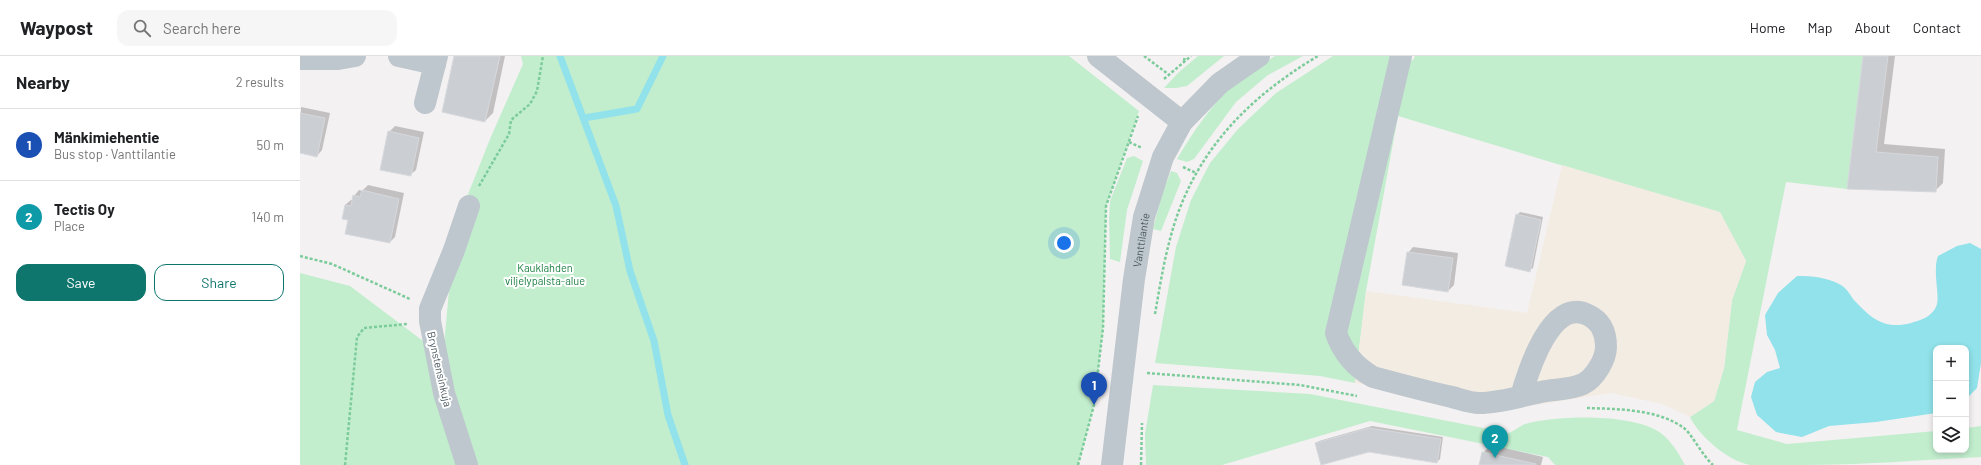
<!DOCTYPE html>
<html lang="en">
<head>
<meta charset="utf-8">
<style>
  :root { --surface:#fff; --page:#f6f6f6; --text:#202124; --muted:#757577; --line:#e0e0e0; --accent:#0f766e }
  body { margin:0; font-family:Barlow,sans-serif; background:var(--page); color:var(--text) }
  .controls { position:absolute; right:12px; bottom:12px; display:grid; overflow:hidden; border-radius:8px; box-shadow:0 2px 6px #0003 }
  .controls button { width:36px; height:36px; display:grid; place-items:center; padding:0; border:0; border-bottom:1px solid var(--line); background:var(--surface); color:var(--text); font:20px sans-serif }
  .you { position:absolute; left:764px; top:187px; width:14px; height:14px; margin:-10px; border:3px solid #fff; border-radius:50%; background:#1a73e8; box-shadow:0 0 0 6px #1a73e833 }
  .badge { display:grid; place-items:center; width:26px; height:26px; border-radius:50%; background:var(--accent); color:#fff; font-size:13px; font-weight:700 }
  .pin { position:absolute; translate:-50% -33px; filter:drop-shadow(0 1px 2px #0008) }
  .pin::after { content:''; position:absolute; top:21px; width:14px; height:12px; background:inherit; clip-path:polygon(0 0,100% 0,50% 100%) }
  .list { margin:0; padding:0; list-style:none }
  h2 { display:flex; justify-content:space-between; align-items:center; height:52px; margin:0; padding:0 16px; font-size:17px }
  h2 small { font-size:13px; font-weight:400; color:var(--muted) }
  .list li { display:grid; grid-template-columns:26px 1fr auto; gap:12px; align-items:center; box-sizing:border-box; height:72px; padding:0 16px; border-top:1px solid var(--line) }
  .list b { display:block; font-size:15px; white-space:nowrap }
  .list p { margin:0; font-size:13px; white-space:nowrap; color:var(--muted) }
  .list em { font-size:13px; font-style:normal; color:var(--muted) }
  .actions { display:flex; gap:8px; padding:12px 16px }
  .actions a { flex:1; padding:9px 0; border:1px solid var(--accent); border-radius:12px; text-align:center; font-size:14px; color:var(--accent) }
  .actions .main { background:var(--accent); color:#fff }
  .icon { flex:none; width:22px; height:22px; fill:none; stroke:currentColor; stroke-width:2; stroke-linecap:round; stroke-linejoin:round }
  .map { position:relative; flex:none; width:1681px; height:409px; overflow:hidden }
  header { display:flex; align-items:center; gap:24px; box-sizing:border-box; height:56px; padding:0 20px; background:var(--surface); border-bottom:1px solid var(--line) }
  header strong { font-size:19px }
  nav { display:flex; gap:22px; margin-inline-start:auto; font-size:14px }
  .search { width:280px; height:36px; background:var(--page); display:flex; align-items:center; gap:10px; box-sizing:border-box; padding:0 14px; border-radius:12px; color:var(--muted); font-size:15px }
  main { display:flex }
  aside { flex:1; background:var(--surface) }
  .map>svg:first-child { display:block }
  .green { fill:#c2eece }
  .sand { fill:#f3ece3 }
  .water { fill:#91e2ea }
  .shadow { fill:#0003 }
  .lines { fill:none; stroke-linecap:round; stroke-linejoin:round }
  .stream { stroke:#91e2ea; stroke-width:7 }
  .building { fill:#cbcfd3; stroke:#d6d8dc }
  .path { stroke:#7bcc9a; stroke-width:2.5; stroke-dasharray:3 2; stroke-linecap:butt }
  .minor { stroke:#bec7cd; stroke-width:22 }
  .labels { text-anchor:middle; dominant-baseline:central; stroke-width:4; stroke-linejoin:round; paint-order:stroke }
  .street-label { font-size:11px; fill:#4a575e; stroke:#fff }
  .park-label { font-size:11px; fill:#1b7f41; stroke:#fff }
</style>
</head>
<body>
<header>
<strong>Waypost</strong>
<div class="search"><svg class="icon" aria-label="search" viewBox="0 0 24 24"><circle cx="10" cy="10" r="6"/><path d="M15 15l6 6"/></svg>Search here</div>
<nav><a>Home</a><a>Map</a><a>About</a><a>Contact</a></nav>
</header>
<main>
<aside>
<h2>Nearby<small>2 results</small></h2>
<ul class="list">
<li><span class="badge" style="background:#1a4fb4">1</span><div><b>Mänkimiehentie</b><p>Bus stop · Vanttilantie</p></div><em>50 m</em></li>
<li><span class="badge" style="background:#0f9aa8">2</span><div><b>Tectis Oy</b><p>Place</p></div><em>140 m</em></li>
</ul>
<div class="actions"><a class="main">Save</a><a>Share</a></div>
</aside>
<div class="map">
<svg width="1681" height="409" viewBox="0 0 1681 409">
  <rect width="100%" height="100%" fill="#f4f1f2"/>
  <path class="green" d="M221,0h548l70,55 -33,95 -3,122 -9,77 -16,60h-778v-192l50,13 93,70 6,-66 -10,-23 51,-128 33,-75z
    M898,0h26l-37,30 -11,2h-12l14,-15z
    M975,0h28l-35,19 -32,27 -42,57 -7,3 -10,-3c16,-27 33,-52 55,-73 13,-12 29,-21 43,-30z
    M1033,0h58l-4,15 26,-11 2,-4h448l-16,133 -61,-7 -49,248 50,14 149,-13v19h30v-22l15,-2v31c-60,3 -119,8 -179,8 -17,0 -36,0 -52,0 -22,-4 -51,-29 -60,-48l24,-16 10,-33 8,-68 14,-39 -26,-48 -322,-97 -32,175 -11,92 -35,-7 -165,-13 21,-116 15,-47 19,-37 28,-34 38,-36z
    M834,100l9,5 -16,49 -7,52 -10,-3 -1,-41 1,-17 17,-43z
    M871,115l6,2 4,8 -20,50 -8,-2 9,-35z
    M853,329l157,9 199,39c5,-2 11,-7 16,-9 32,-9 102,-10 131,6 13,7 22,22 29,35h-130l-7,-8 -178,-36 -148,44h-76l-1,-31z"/>
  <path class="sand" d="M1262,109l158,47 26,49 -14,39 -8,68 -10,33 -24,16 -28,-13 -51,-11 -107,17 -149,-27 11,-92 161,22z"/>
  <path class="water" d="M1670,187l11,6v114l-4,25 -11,11v-51h-30v65l-60,9 -47,4 -27,11 -26,-5 -19,-17 -6,-18 4,-15 12,-10 13,-4 -5,-18 -8,-15 -2,-20 13,-22 19,-17c16,0 29,1 44,9 5,3 9,9 12,14 18,19 30,31 58,24 10,-3 20,-6 25,-16 5,-9 -4,-35 2,-51l19,-10z"/>
  <path class="shadow" d="M155,0h50l-12,57 -8,8z
    M1564,0h31l-11,88 61,5 -2,34 -8,8 -87,-3z
    M1,51l29,6 -8,37 -5,6 -17,-4z
    M95,70l29,6 -8,38 -6,5 -21,-43z
    M68,129l36,8 -9,44 -5,5 -41,-22 -4,-15 6,-5h2l1,-4 5,-6 3,1z
    M1220,156l23,5 -10,51 -3,2 -13,-55z
    M1113,191l45,6 -4,32 -6,6 -40,-38z
    M1072,370l71,11 -3,22 -3,3 -121,-19 3,-2z
    M1191,389l52,12 -2,8h-60l2,-12z"/>
  <g class="lines">
    <path class="stream" d="M260,0l56,150 14,65 24,70 14,74 17,50
      M284,62l53,-9 26,-53"/>
  </g>
  <path class="building" d="M154,0h46l-15,66 -43,-10z
    M1563,0h25l-12,96 62,5 -2,35 -89,-3z
    M0,57l25,5 -8,39 -17,-4z
    M88,75l31,7 -8,38 -31,-6z
    M62,134l37,9 -9,44 -45,-9 3,-14 -6,-1 3,-14 6,1 2,-11 7,2z
    M1216,158l25,6 -11,52 -25,-6z
    M1107,196l46,6 -5,34 -46,-7z
    M1069,372l72,11 -4,24 -68,-11 -48,13 -6,-22z
    M1182,396l54,12v1h-57z"/>
  <g class="lines">
    <path class="path" d="M844,0l24,18
      M884,5l1,-5
      M864,23l27,-23
      M829,86l13,6
      M883,111l13,6
      M179,130l30,-52 2,-14 19,-16 7,-13 6,-35
      M0,200l32,8 78,35
      M855,258c4,-23 8,-48 14,-71 21,-86 75,-143 149,-187
      M847,317l153,12 57,11
      M1287,352c30,1 73,1 98,21 8,7 17,26 28,36
      M45,409l12,-128 7,-9 43,-4
      M778,409l16,-60 9,-77 3,-122 32,-90
      M841,409l1,-42"/>
    <g class="minor">
      <path d="M99,0l36,8"/>
      <path d="M798,0l84,66"/>
      <path d="M1101,0l-65,277c7,20 19,34 37,44 26,7 52,14 79,20 8,2 18,6 27,6 21,0 42,-7 62,-11 14,-3 29,-2 42,-8 12,-6 23,-25 23,-37 0,-14 -5,-26 -18,-32 -37,-19 -60,57 -67,81"/>
      <path d="M0,3h38l17,-3"/>
      <path d="M125,47l12,-47"/>
      <path d="M167,409l-23,-72 -14,-72v-12l24,-59 15,-44"/>
      <path id="s1" d="M812,409l22,-186 10,-62 19,-60 19,-35 38,-39 39,-27"/>
    </g>
  </g>
  <g class="labels">
    <g class="street-label">
      <text stroke="none"><textPath href="#s1" startOffset="227">Vanttilantie</textPath></text>
      <text transform="translate(140 313) rotate(77)">Brynstensinkuja</text>
    </g>
    <g class="park-label">
      <text x="245" y="211">Kauklahden<tspan x="245" dy="13">viljelypalsta-alue</tspan></text>
    </g>
  </g>
</svg>
<div class="controls">
<button>+</button>
<button>−</button>
<button><svg class="icon" aria-label="layers" viewBox="0 0 24 24"><path d="M12 4l9 5-9 5-9-5zM3 14l9 5 9-5"/></svg></button>
</div>
<div class="you"></div>
<div class="pin badge" style="left:794px;top:349px;background:#1a4fb4">1</div>
<div class="pin badge" style="left:1195px;top:402px;background:#0f9aa8">2</div>
</div>
</main>
</body>
</html>
